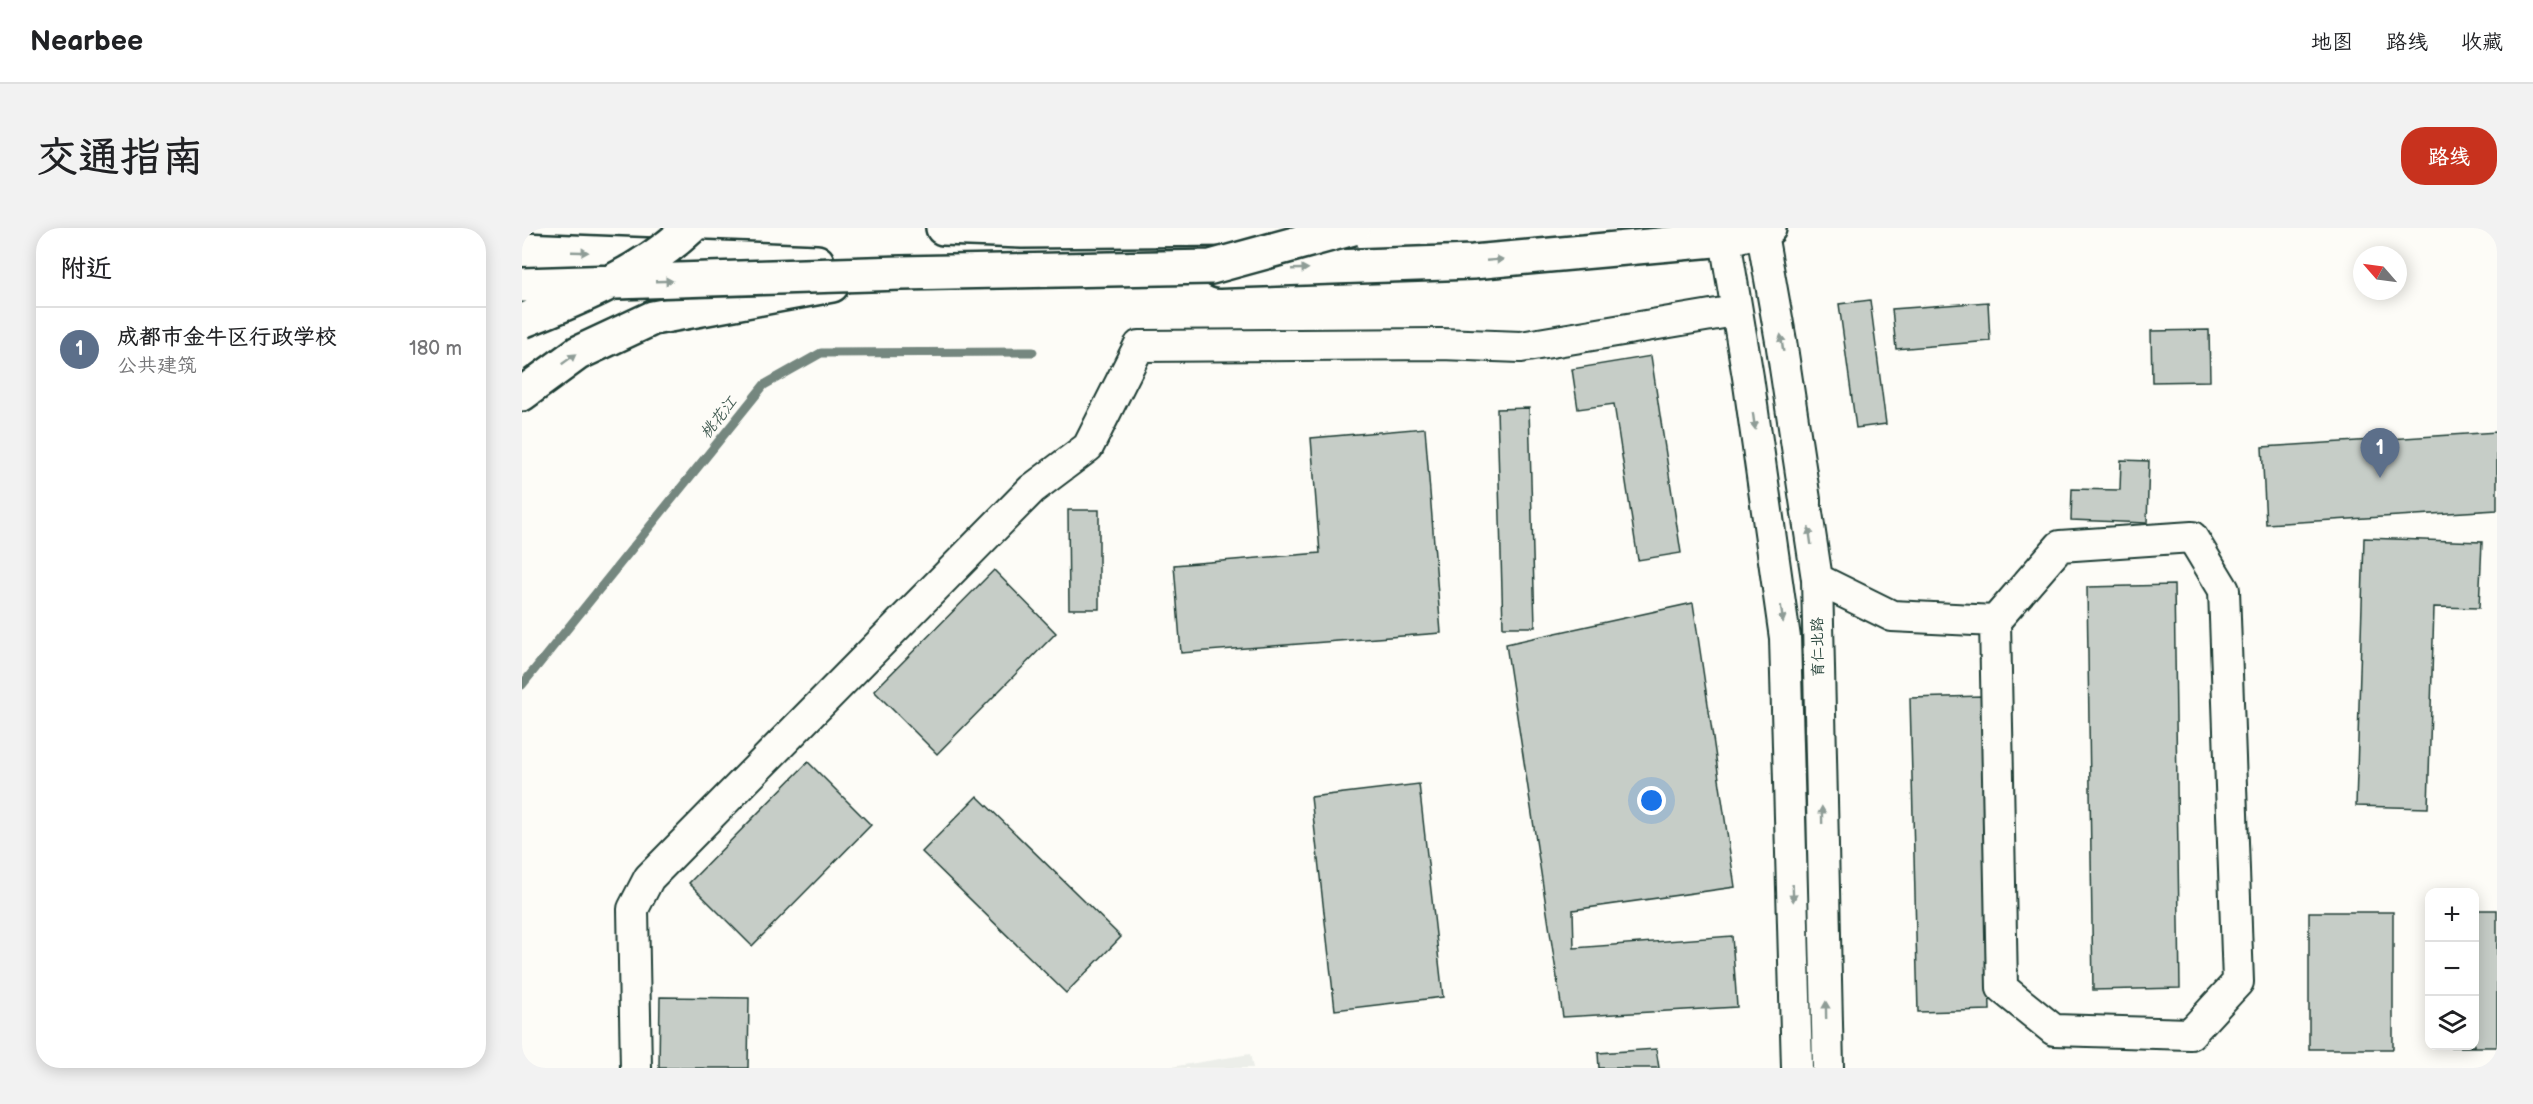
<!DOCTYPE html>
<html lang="zh">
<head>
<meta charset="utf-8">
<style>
  :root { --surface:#fff; --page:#f2f2f2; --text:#202124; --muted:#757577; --line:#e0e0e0; --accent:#c8321e }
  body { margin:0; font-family:"Balsamiq Sans","LXGW WenKai TC",sans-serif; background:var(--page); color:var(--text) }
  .controls { position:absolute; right:18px; bottom:18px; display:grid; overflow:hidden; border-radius:12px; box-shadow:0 3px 15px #0003 }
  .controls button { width:54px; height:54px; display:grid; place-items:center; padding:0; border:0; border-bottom:2px solid var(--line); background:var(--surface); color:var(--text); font:30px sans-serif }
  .compass { position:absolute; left:1831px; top:18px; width:54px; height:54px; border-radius:50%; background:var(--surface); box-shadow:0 3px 15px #0003; rotate:298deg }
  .you { position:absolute; left:1130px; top:573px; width:21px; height:21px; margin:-15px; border:4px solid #fff; border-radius:50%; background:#1a73e8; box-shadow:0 0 0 9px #1a73e833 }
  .badge { display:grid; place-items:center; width:39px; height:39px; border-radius:50%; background:var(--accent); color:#fff; font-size:20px; font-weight:700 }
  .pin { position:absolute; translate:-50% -50px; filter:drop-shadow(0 2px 3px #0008) }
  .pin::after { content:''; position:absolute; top:32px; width:21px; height:18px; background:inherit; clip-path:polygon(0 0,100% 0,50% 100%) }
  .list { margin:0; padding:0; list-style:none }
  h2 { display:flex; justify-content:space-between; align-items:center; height:78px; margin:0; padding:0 24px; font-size:26px }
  h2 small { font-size:20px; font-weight:400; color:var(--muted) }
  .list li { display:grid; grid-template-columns:39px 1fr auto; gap:18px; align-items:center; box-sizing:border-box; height:84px; padding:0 24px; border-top:2px solid var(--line) }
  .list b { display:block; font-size:22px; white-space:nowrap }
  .list p { margin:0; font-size:20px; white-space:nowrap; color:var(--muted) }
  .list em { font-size:20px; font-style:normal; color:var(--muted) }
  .icon { flex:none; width:33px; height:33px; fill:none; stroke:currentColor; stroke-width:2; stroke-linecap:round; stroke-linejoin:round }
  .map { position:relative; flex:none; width:1975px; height:840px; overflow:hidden; border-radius:24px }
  header { display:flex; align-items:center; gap:36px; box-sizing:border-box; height:84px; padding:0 30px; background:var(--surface); border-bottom:2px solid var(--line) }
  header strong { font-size:28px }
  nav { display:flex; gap:33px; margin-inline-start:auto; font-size:21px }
  .intro { display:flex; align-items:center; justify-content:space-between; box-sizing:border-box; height:144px; padding:0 36px }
  h1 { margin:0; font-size:42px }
  .button { padding:15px 27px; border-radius:24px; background:var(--accent); color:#fff; font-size:21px; font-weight:700 }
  main { display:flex; gap:36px; padding:0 36px }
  aside { flex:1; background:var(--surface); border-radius:24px; box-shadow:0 3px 15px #0003 }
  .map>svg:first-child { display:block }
  .built { fill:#eceee9 }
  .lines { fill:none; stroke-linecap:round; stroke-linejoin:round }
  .stream { stroke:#75877f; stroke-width:9 }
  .building { fill:#c6cdc7; stroke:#1f3d34; stroke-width:1.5 }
  .minor-casing { stroke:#1f3d34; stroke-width:34 }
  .major-casing { stroke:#1f3d34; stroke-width:38 }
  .highway-casing { stroke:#1f3d34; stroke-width:38 }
  .minor { stroke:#fdfcf7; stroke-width:30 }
  .major { stroke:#fdfcf7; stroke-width:33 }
  .highway { stroke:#fdfcf7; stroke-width:33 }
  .highway-bridge-casing { stroke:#1f3d34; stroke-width:38; stroke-linecap:butt }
  .highway-bridge { stroke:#fdfcf7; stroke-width:33 }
  .oneway { fill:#8e9c96 }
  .labels { text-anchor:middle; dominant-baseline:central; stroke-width:4.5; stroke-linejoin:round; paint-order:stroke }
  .street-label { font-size:15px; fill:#1f3d34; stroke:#fdfcf7 }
  .water-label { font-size:16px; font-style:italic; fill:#435c53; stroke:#fdfcf7 }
</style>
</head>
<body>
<header>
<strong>Nearbee</strong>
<nav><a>地图</a><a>路线</a><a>收藏</a></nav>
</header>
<div class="intro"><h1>交通指南</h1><a class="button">路线</a></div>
<main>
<aside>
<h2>附近<small></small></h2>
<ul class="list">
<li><span class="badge" style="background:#5c6f8a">1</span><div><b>成都市金牛区行政学校</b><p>公共建筑</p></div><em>180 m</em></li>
</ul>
</aside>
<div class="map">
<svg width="1975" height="840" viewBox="0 0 1975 840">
  <rect width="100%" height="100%" fill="#fdfcf7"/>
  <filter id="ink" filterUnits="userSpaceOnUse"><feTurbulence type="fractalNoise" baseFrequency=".0167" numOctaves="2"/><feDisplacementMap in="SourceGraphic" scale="12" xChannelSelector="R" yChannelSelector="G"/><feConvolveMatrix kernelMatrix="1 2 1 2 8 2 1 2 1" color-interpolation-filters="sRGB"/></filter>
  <g filter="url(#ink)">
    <path class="built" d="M728,826l3,14h-88z"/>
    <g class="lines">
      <path class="stream" d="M0,457l242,-300 57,-32 212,-1"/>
    </g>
    <path class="building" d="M1348,72l16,124 -30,4 -17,-124z
      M1466,74l2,39 -94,8 -4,-40z
      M1687,102l1,51 -58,1 -1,-51z
      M1129,128l30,197 -43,7 -24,-156 -36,5 -6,-40z
      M1007,180l6,219h-32l-6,-218z
      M903,200l16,205 -260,20 -7,-88 146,-12 -9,-115z
      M1975,204v78l-231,14 -4,-77z
      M1599,232l28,1 -2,62 -76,-3 1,-31 48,1z
      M546,282h31v99h-30z
      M1842,310l118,4 -3,66 -45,-1 -6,201 -72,-2z
      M472,342l62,63 -119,121 -63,-63z
      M1652,357l6,403 -87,2 -6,-403z
      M1171,375l42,284 -162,23 1,38 158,-12 5,71 -174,10 -57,-373z
      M1460,468l8,314 -72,2 -8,-314z
      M286,534l63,63 -119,121 -63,-63z
      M897,556l24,213 -108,13 -24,-213z
      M455,568l144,141 -55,56 -144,-141z
      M1952,682h23v137h-61v-1h38z
      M1787,684h84v137h-84z
      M138,769l89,1 -1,70h-89z
      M1134,821l3,19h-60l-1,-15z"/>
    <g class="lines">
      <defs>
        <path id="minor" d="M1239,0l20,113 36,238 11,489
          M1203,11l23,138 37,261 12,430
          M1295,351l75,37 103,5 65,-75 132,-9 32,53 14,392 -48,52 -136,-4 -52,-42 -7,-367
          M114,840l-3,-159 16,-31 383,-389 56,-42 51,-101 302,-2 80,3 214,-36"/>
        <path id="major" d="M0,22l295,12
          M697,43l254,-9 252,-23 44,-11"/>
        <path id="highway" d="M421,0l79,3 312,-3
          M0,166l56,-41 75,-35 179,-33"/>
      </defs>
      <use href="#minor" class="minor-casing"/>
      <use href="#major" class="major-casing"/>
      <use href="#highway" class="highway-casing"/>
      <use href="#minor" class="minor"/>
      <use href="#major" class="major"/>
      <use href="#highway" class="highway"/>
      <defs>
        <path id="highway-bridge" d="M0,57l379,-12 310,-6 142,-39
          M0,93c59,-23 121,-49 168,-93"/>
      </defs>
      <use href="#highway-bridge" class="highway-bridge-casing"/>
      <use href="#highway-bridge" class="highway-bridge"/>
    </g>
    <defs><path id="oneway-solid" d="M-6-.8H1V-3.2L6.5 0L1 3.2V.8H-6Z" transform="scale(1.5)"/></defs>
    <g class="oneway">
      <use href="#oneway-solid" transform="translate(58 24) rotate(2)"/>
      <use href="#oneway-solid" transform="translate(973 32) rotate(-5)"/>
      <use href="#oneway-solid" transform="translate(778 41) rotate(-2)"/>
      <use href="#oneway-solid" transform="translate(142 53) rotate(-2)"/>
      <use href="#oneway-solid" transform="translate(1260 115) rotate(-99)"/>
      <use href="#oneway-solid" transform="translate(47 131) rotate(-36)"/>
      <use href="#oneway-solid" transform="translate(1232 193) rotate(82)"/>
      <use href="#oneway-solid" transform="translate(1288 308) rotate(-98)"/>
      <use href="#oneway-solid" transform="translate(1260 386) rotate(82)"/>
      <use href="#oneway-solid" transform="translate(1300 587) rotate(-91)"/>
      <use href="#oneway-solid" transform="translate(1271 665) rotate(88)"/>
      <use href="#oneway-solid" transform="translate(1304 782) rotate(-91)"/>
    </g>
  </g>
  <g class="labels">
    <g class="street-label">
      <text transform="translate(1296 419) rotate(-91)">育仁北路</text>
    </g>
    <g class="water-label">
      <text transform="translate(197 190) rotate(-51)">桃花江</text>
    </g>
  </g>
</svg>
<div class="controls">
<button>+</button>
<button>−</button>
<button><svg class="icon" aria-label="layers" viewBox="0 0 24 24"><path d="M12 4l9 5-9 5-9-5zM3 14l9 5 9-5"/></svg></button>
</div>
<svg class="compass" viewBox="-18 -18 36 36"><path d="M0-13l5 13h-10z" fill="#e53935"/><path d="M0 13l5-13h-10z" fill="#757577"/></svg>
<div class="you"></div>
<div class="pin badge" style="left:1858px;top:250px;background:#5c6f8a">1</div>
</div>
</main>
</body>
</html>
